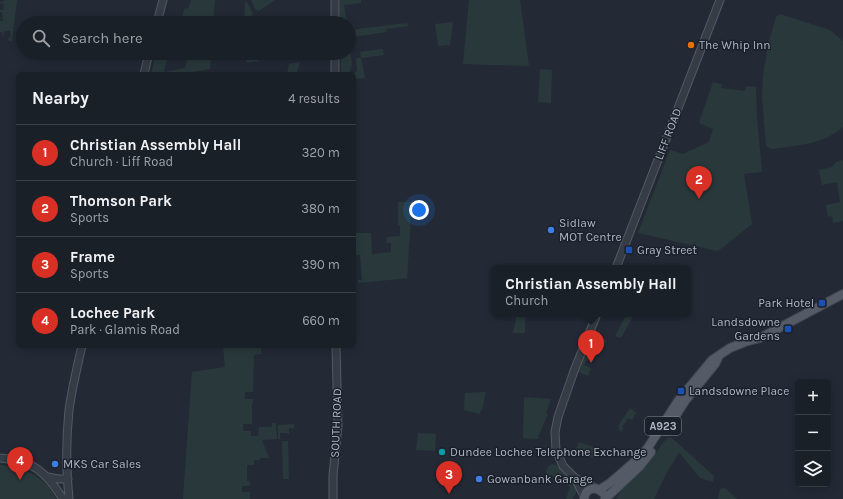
<!DOCTYPE html>
<html lang="en">
<head>
<meta charset="utf-8">
<style>
  :root { --surface:#1a2028; --page:#232830; --text:#f1f3f6; --muted:#9fa3a8; --line:#383e45; --accent:#d93025 }
  body { margin:0; font-family:Karla,sans-serif; background:var(--page); color:var(--text) }
  .controls { position:absolute; right:12px; bottom:12px; display:grid; overflow:hidden; border-radius:6px; box-shadow:0 2px 10px #0003 }
  .controls button { width:36px; height:36px; display:grid; place-items:center; padding:0; border:0; border-bottom:1px solid var(--line); background:var(--surface); color:var(--text); font:20px sans-serif }
  .you { position:absolute; left:419px; top:210px; width:14px; height:14px; margin:-10px; border:3px solid #fff; border-radius:50%; background:#1a73e8; box-shadow:0 0 0 6px #1a73e833 }
  .badge { display:grid; place-items:center; width:26px; height:26px; border-radius:50%; background:var(--accent); color:#fff; font-size:13px; font-weight:700 }
  .pin { position:absolute; translate:-50% -33px; filter:drop-shadow(0 1px 2px #0008) }
  .pin::after { content:''; position:absolute; top:21px; width:14px; height:12px; background:inherit; clip-path:polygon(0 0,100% 0,50% 100%) }
  .popup { position:absolute; left:491px; top:265px; width:200px; height:52px; box-sizing:border-box; display:grid; place-content:center; border-radius:6px; background:var(--surface); filter:drop-shadow(0 1px 3px #0005); font-size:13px; white-space:nowrap; color:var(--muted) }
  .popup b { font-size:15px; color:var(--text) }
  .popup::after { content:''; position:absolute; left:50%; top:100%; margin-left:-8px; border:8px solid transparent; border-top-color:var(--surface) }
  .list { margin:0; padding:0; list-style:none }
  h2 { display:flex; justify-content:space-between; align-items:center; height:52px; margin:0; padding:0 16px; font-size:17px }
  h2 small { font-size:13px; font-weight:400; color:var(--muted) }
  .list li { display:grid; grid-template-columns:26px 1fr auto; gap:12px; align-items:center; box-sizing:border-box; height:56px; padding:0 16px; border-top:1px solid var(--line) }
  .list b { display:block; font-size:15px; white-space:nowrap }
  .list p { margin:0; font-size:13px; white-space:nowrap; color:var(--muted) }
  .list em { font-size:13px; font-style:normal; color:var(--muted) }
  .icon { flex:none; width:22px; height:22px; fill:none; stroke:currentColor; stroke-width:2; stroke-linecap:round; stroke-linejoin:round }
  .map { position:relative; flex:none; width:843px; height:499px; overflow:hidden }
  .search { position:absolute; background:var(--surface); box-shadow:0 2px 10px #0003; left:16px; top:16px; width:340px; height:44px; display:flex; align-items:center; gap:10px; box-sizing:border-box; padding:0 14px; border-radius:22px; color:var(--muted); font-size:15px }
  .panel { position:absolute; background:var(--surface); box-shadow:0 2px 10px #0003; left:16px; top:72px; width:340px; height:276px; border-radius:6px }
  .map>svg:first-child { display:block }
  .green { fill:#29393b }
  .lines { fill:none; stroke-linecap:round; stroke-linejoin:round }
  .minor-casing { stroke:#545964; stroke-width:9 }
  .major-casing { stroke:#3f4550; stroke-width:10 }
  .minor { stroke:#363c46; stroke-width:7 }
  .major { stroke:#545b66; stroke-width:8 }
  .food-dot { fill:#e8710a; stroke:#1b212b; stroke-width:1.5 }
  .shop-dot { fill:#3f7fe0; stroke:#1b212b; stroke-width:1.5 }
  .transit-dot { fill:#1a4fb4; stroke:#1b212b; stroke-width:1.5 }
  .culture-dot { fill:#0f9aa8; stroke:#1b212b; stroke-width:1.5 }
  .labels { text-anchor:middle; dominant-baseline:central; stroke-width:3; stroke-linejoin:round; paint-order:stroke }
  .shield { fill:#1b212b; stroke:#848995; stroke-width:1 }
  .shield-label { font-size:11px; font-weight:bold; fill:#b1b6c3 }
  .poi-label { font-size:12px; fill:#b1b6c3; stroke:#1b212b; text-anchor:start }
  .street-label { font-size:12px; fill:#b1b6c3; stroke:#1b212b }
</style>
</head>
<body>
<div class="map">
<svg width="843" height="499" viewBox="0 0 843 499">
  <rect width="100%" height="100%" fill="#232a36"/>
  <path class="green" d="M4,0h13l-5,41h-3l-1,-3 3,-1 -1,-6h-6v6l-2,-5h-2v-11h3l-1,-9h-2v-2h3l1,-6 -4,-1v-1h3z
    M191,0h24l-2,23h-32l3,-14 5,-1z
    M251,0h24l-16,11 -3,-1z
    M340,0h21v3l-17,2 3,17 -2,1h-3l-2,-2z
    M469,0h51l9,66 -66,-2z
    M247,2l6,12 -6,9h-3l1,-20z
    M780,14l50,16 13,11v86c-20,18 -46,18 -71,22l-6,-3 -4,-50 1,-20 5,-31 8,-28z
    M453,22l-3,23 -12,1 -3,-22z
    M407,23l2,3 -23,3 1,3 -34,5 1,-6 3,-2z
    M349,37l3,27 -3,10h-8v-21h8z
    M383,49l1,6 -23,3 4,20 -11,1v-4l3,-5 -1,-12h5l-1,-6z
    M156,53h12l-4,19 21,-4 4,-15h22l-1,16 -29,5h-30z
    M244,53h14l1,8 -11,2 -3,-4z
    M300,62l-4,12h-9l2,-10z
    M540,69l12,1 -1,33 -13,-1z
    M713,82l9,2 -1,4 24,3 1,-5 10,1 1,30 5,55 -18,2 8,50 -34,27 -80,-18 32,-83 13,4 26,-12 4,-13 -14,-6z
    M843,160v61l-10,2 -1,-7 -4,1 -2,-12 14,-3 -3,-20 -15,3 -3,-15 13,-3 4,-5z
    M398,202h14l-5,76h3l-52,5v-3h4l-2,-25h-6v-22h17l1,21 19,-2v-9h-5l1,-6 13,-1v-10l-2,-1z
    M517,314h8v19h-12z
    M627,314h7l-13,24 -6,-2z
    M594,335l13,5 -7,15 -12,-4z
    M223,346h44v1l-6,1v6l-7,1 -1,37h-8v7h8v4h-1v21h-9v7h8v5h7l1,-9h13v-4h4l1,16 -15,1 7,18h-9v2h-6v5h-7v16h3v5h-8v6h8v7h-67l9,-127 33,-5z
    M586,353l6,2 -2,3 -1,-1 -1,3 -1,-1 -3,6 7,3 -3,8 -9,-4z
    M486,392l-4,18h-1l-1,4 -16,-4 1,-17z
    M524,397l27,2 -5,14 2,1 -10,23 1,2 -16,-1z
    M630,408l6,5 -4,7 -4,-2 -6,9 2,1 -4,4 -2,-6z
    M294,424v4h-5v6h-2v-1h-7v6h-2v-14z
    M418,433l18,1 -1,17 -19,-1z
    M668,438h3l3,2 40,36 -1,6 -13,-4 -21,-26 -14,24 -11,23h-38c5,-12 29,-30 38,-43 5,-6 8,-14 14,-18z
    M282,441h6l1,38h-6z
    M579,442l20,7 -6,9 -12,-5 1,-2 -2,-1 -1,2 -4,-1z
    M552,464l5,1 17,19 2,4v5l-4,6h-6l4,-12 -11,-9 -14,-3 3,-8z
    M0,465c22,0 47,13 56,34h-56z
    M725,488l12,11h-19l2,-10z"/>
  <g class="lines">
    <defs>
      <path id="minor" d="M335,0v23
        M157,23l6,-23
        M335,53v21
        M144,74l5,-21
        M616,268l104,-268
        M0,458c33,2 46,14 63,41
        M48,477l10,2h10
        M575,478l9,18
        M595,488l-20,-10 -12,-12 -7,-16 -1,-18 3,-15 16,-46 23,-57
        M69,499c-3,-29 -3,-60 0,-89 3,-22 8,-43 13,-64
        M333,499v-24l5,-49 -2,-80"/>
      <path id="major" d="M666,431l19,-30 30,-37 3,-6
        M599,490l11,-7 31,-27 8,-10 29,-45 34,-41 18,-12 15,-6 15,-4 83,-44
        M584,499c1,-11 12,-14 19,-6
        M605,499l35,-33 11,-14"/>
    </defs>
    <use href="#minor" class="minor-casing"/>
    <use href="#major" class="major-casing"/>
    <use href="#minor" class="minor"/>
    <use href="#major" class="major"/>
  </g>
  <circle class="food-dot" cx="691" cy="45" r="4"/>
  <g class="shop-dot">
    <circle cx="551" cy="230" r="4"/>
    <circle cx="55" cy="464" r="4"/>
    <circle cx="479" cy="479" r="4"/>
  </g>
  <g class="transit-dot">
    <rect x="625" y="246" width="8" height="8" rx="2"/>
    <rect x="818" y="299" width="8" height="8" rx="2"/>
    <rect x="784" y="325" width="8" height="8" rx="2"/>
    <rect x="677" y="387" width="8" height="8" rx="2"/>
  </g>
  <circle class="culture-dot" cx="442" cy="452" r="4"/>
  <g class="labels">
    <rect class="shield" x="645" y="417" width="36" height="18" rx="3"/>
    <g class="shield-label">
      <text x="663" y="426">A923</text>
    </g>
    <g class="poi-label">
      <text x="699" y="45">The Whip Inn</text>
      <text x="559" y="223">Sidlaw<tspan x="559" dy="14">MOT Centre</tspan></text>
      <text x="637" y="250">Gray Street</text>
      <text x="814" y="303" text-anchor="end">Park Hotel</text>
      <text x="780" y="322" text-anchor="end">Landsdowne<tspan x="780" dy="14">Gardens</tspan></text>
      <text x="689" y="391">Landsdowne Place</text>
      <text x="450" y="452">Dundee Lochee Telephone Exchange</text>
      <text x="63" y="464">MKS Car Sales</text>
      <text x="487" y="479">Gowanbank Garage</text>
    </g>
    <g class="street-label">
      <text transform="translate(668 134) rotate(-69)">LIFF ROAD</text>
      <text transform="translate(336 423) rotate(-88)">SOUTH ROAD</text>
    </g>
  </g>
</svg>
<div class="controls">
<button>+</button>
<button>−</button>
<button><svg class="icon" aria-label="layers" viewBox="0 0 24 24"><path d="M12 4l9 5-9 5-9-5zM3 14l9 5 9-5"/></svg></button>
</div>
<div class="you"></div>
<div class="pin badge" style="left:591px;top:363px">1</div>
<div class="popup"><b>Christian Assembly Hall</b>Church</div>
<div class="pin badge" style="left:699px;top:199px">2</div>
<div class="pin badge" style="left:449px;top:494px">3</div>
<div class="pin badge" style="left:20px;top:480px">4</div>
<div class="search"><svg class="icon" aria-label="search" viewBox="0 0 24 24"><circle cx="10" cy="10" r="6"/><path d="M15 15l6 6"/></svg>Search here</div>
<section class="panel">
<h2>Nearby<small>4 results</small></h2>
<ul class="list">
<li><span class="badge">1</span><div><b>Christian Assembly Hall</b><p>Church · Liff Road</p></div><em>320 m</em></li>
<li><span class="badge">2</span><div><b>Thomson Park</b><p>Sports</p></div><em>380 m</em></li>
<li><span class="badge">3</span><div><b>Frame</b><p>Sports</p></div><em>390 m</em></li>
<li><span class="badge">4</span><div><b>Lochee Park</b><p>Park · Glamis Road</p></div><em>660 m</em></li>
</ul>
</section>
</div>
</body>
</html>
